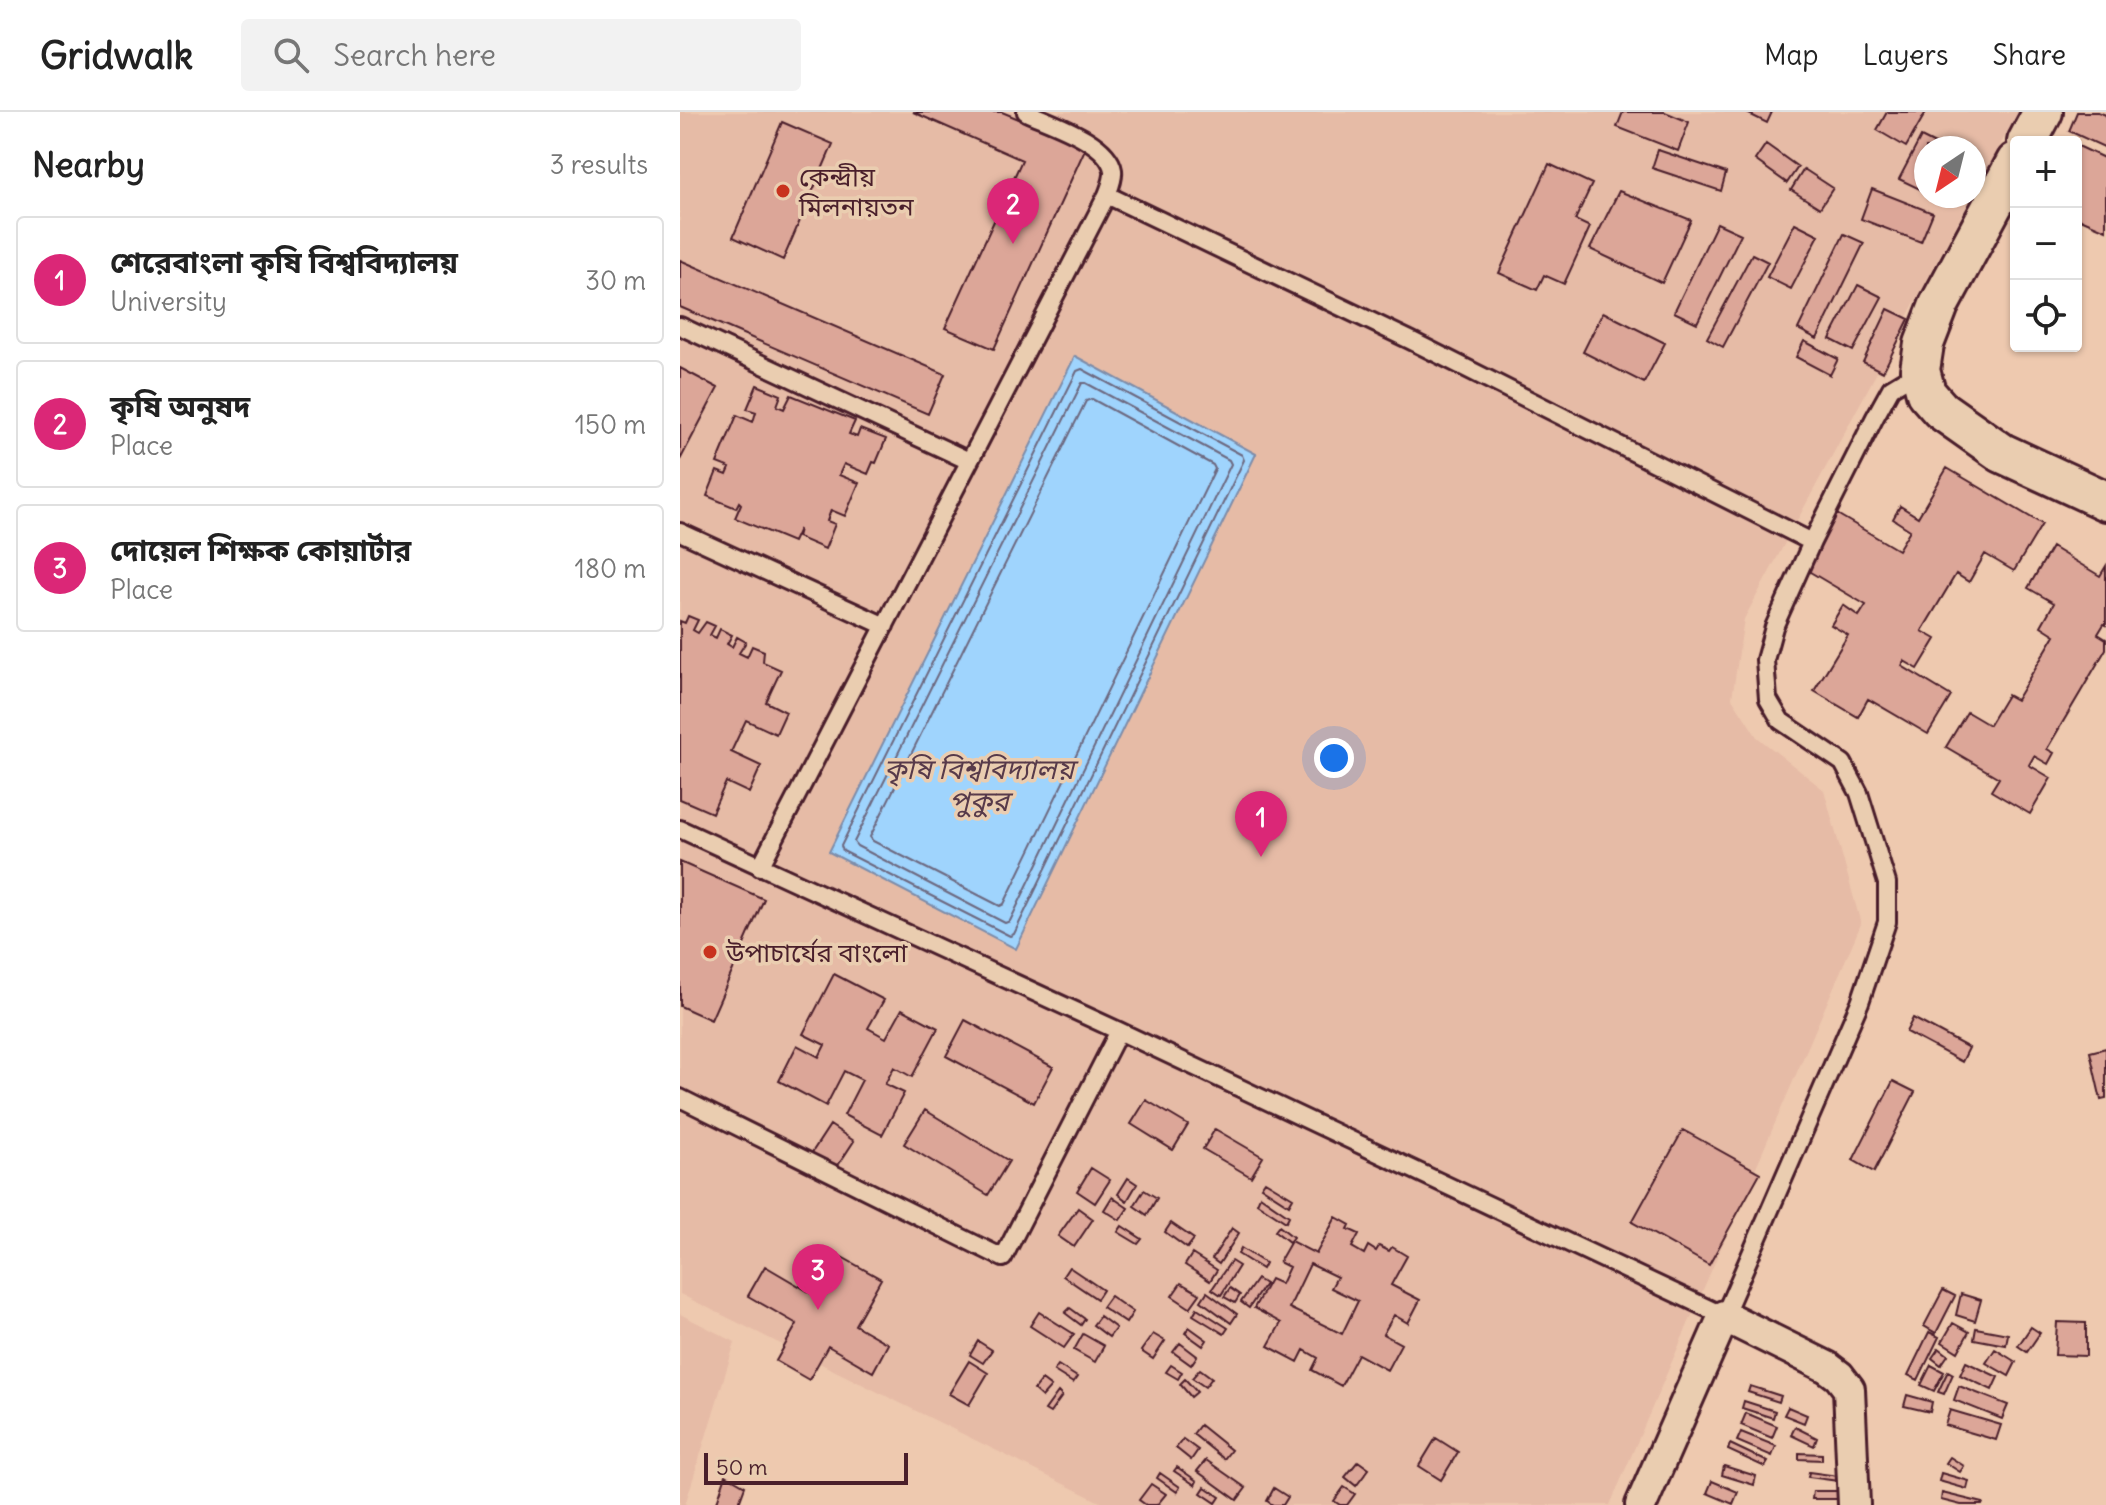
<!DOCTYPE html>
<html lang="en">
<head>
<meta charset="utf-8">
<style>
  :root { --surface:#fff; --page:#f2f2f2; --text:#222; --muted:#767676; --line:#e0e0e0; --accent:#db2777 }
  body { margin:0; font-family:Delius,"Noto Sans Bengali",sans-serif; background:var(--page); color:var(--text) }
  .controls { position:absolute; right:24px; top:24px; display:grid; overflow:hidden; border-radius:8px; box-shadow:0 2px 6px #0004 }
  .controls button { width:72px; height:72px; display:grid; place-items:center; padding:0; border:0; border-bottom:2px solid var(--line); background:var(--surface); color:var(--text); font:40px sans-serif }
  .compass { position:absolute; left:1234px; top:24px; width:72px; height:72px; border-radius:50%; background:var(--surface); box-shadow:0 2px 6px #0004; rotate:215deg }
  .scale { position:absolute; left:24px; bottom:20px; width:204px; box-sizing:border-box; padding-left:8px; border:4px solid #4a1f2b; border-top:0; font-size:22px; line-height:28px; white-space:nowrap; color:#4a1f2b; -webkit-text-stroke:6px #eacdb0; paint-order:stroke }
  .you { position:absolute; left:654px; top:646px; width:28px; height:28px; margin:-20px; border:6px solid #fff; border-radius:50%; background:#1a73e8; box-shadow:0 0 0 12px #1a73e833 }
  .badge { display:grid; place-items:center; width:52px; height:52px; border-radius:50%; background:var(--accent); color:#fff; font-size:26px; font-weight:700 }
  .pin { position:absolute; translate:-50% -66px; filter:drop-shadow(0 2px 4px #0008) }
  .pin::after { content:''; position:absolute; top:42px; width:28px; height:24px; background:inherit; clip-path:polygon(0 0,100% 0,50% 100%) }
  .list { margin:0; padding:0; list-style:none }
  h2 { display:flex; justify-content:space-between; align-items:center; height:104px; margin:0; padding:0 32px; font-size:34px }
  h2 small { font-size:26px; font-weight:400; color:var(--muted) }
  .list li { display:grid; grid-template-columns:52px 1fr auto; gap:24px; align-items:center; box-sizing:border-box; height:128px; margin:0 16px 16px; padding:0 16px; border:2px solid var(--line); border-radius:8px }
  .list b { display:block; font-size:30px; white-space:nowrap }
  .list p { margin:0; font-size:26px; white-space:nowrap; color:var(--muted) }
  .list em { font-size:26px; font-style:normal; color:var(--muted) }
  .icon { flex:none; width:44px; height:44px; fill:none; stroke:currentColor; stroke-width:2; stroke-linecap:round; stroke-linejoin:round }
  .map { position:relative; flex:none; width:1426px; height:1393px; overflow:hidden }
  header { display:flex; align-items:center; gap:48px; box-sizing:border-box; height:112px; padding:0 40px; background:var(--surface); border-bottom:2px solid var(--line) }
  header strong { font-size:38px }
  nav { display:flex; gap:44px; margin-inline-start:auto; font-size:28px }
  .search { width:560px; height:72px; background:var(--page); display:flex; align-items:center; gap:20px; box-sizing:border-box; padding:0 28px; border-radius:8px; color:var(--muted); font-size:30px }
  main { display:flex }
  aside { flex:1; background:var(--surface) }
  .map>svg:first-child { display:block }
  .built { fill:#e6bba6 }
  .water { fill:#9fd4fd; stroke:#7d8ca9; stroke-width:2 }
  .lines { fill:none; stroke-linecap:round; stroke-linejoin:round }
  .shore { stroke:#6c677f; stroke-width:2 }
  .building { fill:#dca698; stroke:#4a1f2b; stroke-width:2; fill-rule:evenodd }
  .service-casing { stroke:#4a1f2b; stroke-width:22 }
  .minor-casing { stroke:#4a1f2b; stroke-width:36 }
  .tertiary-casing { stroke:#4a1f2b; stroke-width:44 }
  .service { stroke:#eacdb0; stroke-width:16 }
  .minor { stroke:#eacdb0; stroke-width:30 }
  .tertiary { stroke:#eacdb0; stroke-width:38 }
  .poi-dot { fill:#c8321e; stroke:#eacdb0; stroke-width:3 }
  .labels { text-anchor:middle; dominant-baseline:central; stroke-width:7; stroke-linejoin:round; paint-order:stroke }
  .poi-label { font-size:26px; fill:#4a1f2b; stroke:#eacdb0; text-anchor:start }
  .water-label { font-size:28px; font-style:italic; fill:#573a4a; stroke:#eacdb0 }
</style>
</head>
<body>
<header>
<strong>Gridwalk</strong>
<div class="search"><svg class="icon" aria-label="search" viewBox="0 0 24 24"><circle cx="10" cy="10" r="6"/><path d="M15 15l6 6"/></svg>Search here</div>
<nav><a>Map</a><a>Layers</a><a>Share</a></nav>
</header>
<main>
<aside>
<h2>Nearby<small>3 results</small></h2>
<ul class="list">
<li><span class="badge">1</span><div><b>শেরেবাংলা কৃষি বিশ্ববিদ্যালয়</b><p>University</p></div><em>30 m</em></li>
<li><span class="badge">2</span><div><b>কৃষি অনুষদ</b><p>Place</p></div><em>150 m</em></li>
<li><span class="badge">3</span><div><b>দোয়েল শিক্ষক কোয়ার্টার</b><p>Place</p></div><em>180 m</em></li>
</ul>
</aside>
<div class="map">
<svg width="1426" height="1393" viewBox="0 0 1426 1393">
  <rect width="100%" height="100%" fill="#eec9af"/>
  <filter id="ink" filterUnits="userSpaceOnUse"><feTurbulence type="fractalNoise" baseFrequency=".0125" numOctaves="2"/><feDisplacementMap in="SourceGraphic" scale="16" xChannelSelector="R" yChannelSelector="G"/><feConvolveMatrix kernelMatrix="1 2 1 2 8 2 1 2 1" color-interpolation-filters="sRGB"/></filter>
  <g filter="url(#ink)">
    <path class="built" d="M0,0h1338l-44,81v-45h-48v48h46l-228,423 -12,79 25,39 67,53 37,134 -251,581h-504l-426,-211z
      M0,1202l55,28 -50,163h-5z"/>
    <path class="water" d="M395,244l181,98 -240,495 -187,-97z"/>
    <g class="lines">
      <path class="shore" d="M402,257l160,86 2,5 -230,474 -4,2 -167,-85 -2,-5 236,-475z
        M402,271h4l143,77 2,4 -221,457 -5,2 -148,-77 -3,-4z
        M412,287l121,66 2,4 -211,435 -4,2 -127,-65 -3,-4 216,-436z"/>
    </g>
    <path class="building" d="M233,0h89l84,35 -92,202 -49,-21 77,-168z
      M943,0h42l24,10 -11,29 -61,-24z
      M1065,0h27l-5,11z
      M1207,0h39l-20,35 -29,-17z
      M1397,0h21l8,3v33l-37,-17z
      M102,10l51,22 -50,116 -50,-23z
      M1241,25l22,11h-17v44l-27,-13z
      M1086,32l32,23 -11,16 -32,-23z
      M1396,33l30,14v71l-30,-13z
      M978,38l68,23 -5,18 -69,-23z
      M869,52l43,20 -17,36 15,7 -26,57 -20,-9 -7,15 -38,-17z
      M1124,57l29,19 -13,20 -29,-18z
      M1192,77l61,24 -12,29 -60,-23z
      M939,79l72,29 -29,63 -72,-34z
      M1037,111l24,11 -44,89 -23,-11z
      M1115,111l24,12 -28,54 -24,-12z
      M1164,122l20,9 -47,96 -19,-10z
      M1072,142l16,8 -45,85 -16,-9z
      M0,148l265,114 -17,40 -248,-107z
      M1178,173l24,12 -29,54 -23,-12z
      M1208,197l21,10 -26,53 -20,-10z
      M923,200l62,31 -21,40 -61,-31z
      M1124,229l34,18 -8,16 -34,-18z
      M0,256l38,20 -38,72z
      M77,273l24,10 -4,11 7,3 7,-14 64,26 -6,13 8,3 3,-8 26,10 -10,24 -3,-1 -5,12 -24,-10 -5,11 20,8 -14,33 -14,-6 -4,11 8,3 -10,25 -28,-12 2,-8 -6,13 -58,-24 6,-14 -2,-2 -3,6 -29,-12 10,-25 10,4 3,-7 -13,-5 20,-48 16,7 3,-10 -9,-3z
      M1267,356l95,56 -28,47 -29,-17 -16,28 -13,-8 -34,57 14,8 -18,30 -14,-8 -2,5 49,30 -23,38 -60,-35 -10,18 -44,-26 34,-56 -17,-10 12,-20 16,11 7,-11 -61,-36 32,-55 61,36 12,-20 -17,-11 7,-13 18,11z
      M1372,435l48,29 6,-10v59l-2,-1 -6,10 8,5v10l-59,100 7,4 -6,11 -14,-8 -5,9 22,13 -21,36 -39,-23 8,-13 -53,-31 21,-35 22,13 18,-30 9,5 39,-65 -14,-9 13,-23 -26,-15z
      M8,504l10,4 -5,10 5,3 8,-11 9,4 -5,9 6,3 4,-9 12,6 -5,9 5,3 5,-10 9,5 -7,11 8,4 5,-11 12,5 -1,11 18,8 -15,32 20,10 -10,22 -30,-14 -15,32 30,14 -12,27 -23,-11 -14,31 -32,-14v-178l5,2z
      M0,750l84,37 -53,121 -31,-14z
      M154,862l50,26 -16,28 18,10 16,-29 36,19 -26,49 -18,-10 -9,17 19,9 -22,42 -38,-20 18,-35 -18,-9 -18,35 -47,-25 18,-36 22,12 6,-12 -22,-11z
      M1233,906l56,30 -7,14 -56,-30z
      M285,908l88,47 -19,36 -88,-47z
      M1426,936v51l-5,1 -11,-48z
      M1213,969l22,11 -41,80 -21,-12z
      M466,988l42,25 -15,25 -42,-26z
      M245,998l84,51 -21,34 -84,-51z
      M150,1013l24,16 -19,29 -24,-16z
      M535,1017l48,28 -12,20 -48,-28z
      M1003,1018l77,43 -51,92 -77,-43z
      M411,1056l19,12 -15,23 -18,-12z
      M448,1066l9,6 -10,17 -9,-7z
      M585,1069l28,17 -4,7 -28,-18z
      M464,1078l13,8 -10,17 -13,-9z
      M580,1084l29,20 -3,6 -29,-19z
      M432,1085l16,11 -8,12 -16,-10z
      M398,1096l15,11 -19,28 -16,-11z
      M656,1105l14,8 -2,4 11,5 -7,13 12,7 4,-8 8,5 3,-5 10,5 3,-4 15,9 -16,29 29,15 -12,23 -14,-8 -11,19 18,10 -14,26 -29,-16 -17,32 -29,-16 6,-12 -14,-8 -6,12 -30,-16 13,-23 -27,-15 16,-29 11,5 8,-17 -10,-5 12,-21 25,13zM630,1152l27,13 -6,11 27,13 -16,33 -53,-26z
      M491,1111l23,16 -7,9 -22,-16z
      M442,1114l20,13 -4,5 -20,-12z
      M599,1114l14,11 -4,5 -14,-11z
      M552,1116l7,5 -20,31 -7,-5z
      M561,1136l24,15 -3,6 -24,-15z
      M512,1142l25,16 -7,11 -25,-16z
      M160,1144l41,23 -26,46 33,19 -15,28 -45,-26 -19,34 -33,-19 21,-37 -49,-28 17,-30 53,31z
      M551,1149l8,5 -18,29 -9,-6z
      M389,1155l34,23 -6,9 -34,-23z
      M577,1167l8,5 -16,24 -8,-6z
      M501,1171l19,11 -10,14 -18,-12z
      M550,1176l10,7 -5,8 -11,-6z
      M1263,1178l12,6 -19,37 -12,-7z
      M527,1180l30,22 -6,9 -30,-22z
      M1281,1182l20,6 -6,21 -19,-6z
      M430,1184l23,16 -7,11 -24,-16z
      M390,1196l15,11 -4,6 -16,-12z
      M517,1196l31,20 -4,6 -31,-19z
      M359,1200l35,22 -10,14 -34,-22z
      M420,1204l16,12 -7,9 -16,-12z
      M1377,1210l29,1v33l-31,-1z
      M1273,1211l16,9 -11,20 -16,-10z
      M509,1215l18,13 -4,6 -18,-13z
      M1351,1215l9,6 -13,19 -9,-6z
      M1296,1216l32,6 -2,11 -32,-6z
      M1249,1220l10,5 -21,43 -10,-5z
      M403,1222l21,12 -9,16 -21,-12z
      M473,1222l12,7 -12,18 -12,-8z
      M298,1229l14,9 -9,13 -13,-8z
      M500,1231l17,13 -6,9 -18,-13z
      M1259,1236l9,7 -7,10 -9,-7z
      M1315,1237l21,13 -7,14 -23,-13z
      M289,1249l19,12 -19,32 -20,-11z
      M1286,1250l32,15 -6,13 -32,-15z
      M378,1253l19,12 -4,6 -19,-12z
      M491,1253l11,7 -4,7 -12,-7z
      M1251,1253l13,7 -10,19 -13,-6z
      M520,1257l12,9 -7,9 -13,-9z
      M1268,1259l5,3 -9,20 -6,-2z
      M505,1267l12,13 -6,5 -11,-13z
      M362,1268l9,7 -9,10 -8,-7z
      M1070,1274l31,10 -2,6 -31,-10z
      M1279,1274l49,19 -6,14 -48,-19z
      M378,1280l4,4 -12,17 -5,-3z
      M1227,1283l25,7 -2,10 -26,-6z
      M1064,1289l31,10 -2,7 -31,-10z
      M1108,1295l19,8 -3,8 -20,-8z
      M1270,1298l51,15 -5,15 -51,-15z
      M1066,1301l31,13 -5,12 -31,-13z
      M520,1313l31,25 -7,9 -31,-25z
      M1115,1315l22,11 -3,8 -23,-11z
      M1061,1320l35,14 -4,10 -35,-15z
      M756,1326l22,14 -17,28 -22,-14z
      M503,1327l15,11 -7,10 -15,-12z
      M1050,1332l38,18 -3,5 -37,-17z
      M1119,1341l23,1v6l-23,-1z
      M1270,1345l14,9 -4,6 -14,-9z
      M526,1348l40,28 -9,12 -40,-29z
      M678,1349l11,8 -13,17 -11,-9z
      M1044,1354l32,10 -2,9 -32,-10z
      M497,1355l20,14 -2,4 -21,-14z
      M1129,1360l37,5v5l-38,-5z
      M480,1361l20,14 -3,5 -20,-14z
      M1261,1361l28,8 -2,8 -28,-8z
      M46,1363l19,11 -7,19h-22z
      M1032,1369l26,11 -5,12 -26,-11z
      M471,1372l15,10 -9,11h-11l-7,-5z
      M525,1375l15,10 -4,6 -15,-10z
      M664,1375l11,7 -8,11h-7l-6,-4z
      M594,1376l14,9 -5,8h-10l-6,-4z
      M1133,1379h31v8h-32z
      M1262,1381l41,10 -1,2h-21l-20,-5z"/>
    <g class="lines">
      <defs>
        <path id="service" d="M346,0c24,11 82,29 87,58 1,9 -3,17 -6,25l303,145 402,202
          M0,214l289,135
          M0,420l205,94
          M0,717l439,202 605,285 136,-314 27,-80v-39l-28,-90 -16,-30 -62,-42 -13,-22 -3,-39 9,-33 38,-85 63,-125 16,-29 28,-17
          M80,755l347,-672
          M0,986l323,160 116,-227"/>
        <path id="minor" d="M961,1393l83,-189 103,51 12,9 10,13 5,116"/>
        <path id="tertiary" d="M1347,30l16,-30
          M1336,50l-77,143 -15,39 -4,26 6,23 15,17 61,43 104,48"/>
      </defs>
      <use href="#service" class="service-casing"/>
      <use href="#minor" class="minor-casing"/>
      <use href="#tertiary" class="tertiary-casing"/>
      <use href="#service" class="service"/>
      <use href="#minor" class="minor"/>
      <use href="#tertiary" class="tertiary"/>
    </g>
  </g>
  <g class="poi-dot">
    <circle cx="103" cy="79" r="8"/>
    <circle cx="30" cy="840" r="8"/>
  </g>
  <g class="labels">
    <g class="poi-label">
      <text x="119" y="64">কেন্দ্রীয়<tspan x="119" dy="30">মিলনায়তন</tspan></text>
      <text x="46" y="840">উপাচার্যের বাংলো</text>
    </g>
    <g class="water-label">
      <text x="299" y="657">কৃষি বিশ্ববিদ্যালয়<tspan x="299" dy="32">পুকুর</tspan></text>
    </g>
  </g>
</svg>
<div class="controls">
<button>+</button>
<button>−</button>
<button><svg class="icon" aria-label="locate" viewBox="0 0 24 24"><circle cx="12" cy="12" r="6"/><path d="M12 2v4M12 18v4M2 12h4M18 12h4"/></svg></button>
</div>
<svg class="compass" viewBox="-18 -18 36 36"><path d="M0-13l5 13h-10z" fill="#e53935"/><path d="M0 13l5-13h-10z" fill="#767676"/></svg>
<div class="scale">50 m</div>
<div class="you"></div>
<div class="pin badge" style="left:581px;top:745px">1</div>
<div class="pin badge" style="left:333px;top:132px">2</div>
<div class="pin badge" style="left:138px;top:1198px">3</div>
</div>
</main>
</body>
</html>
